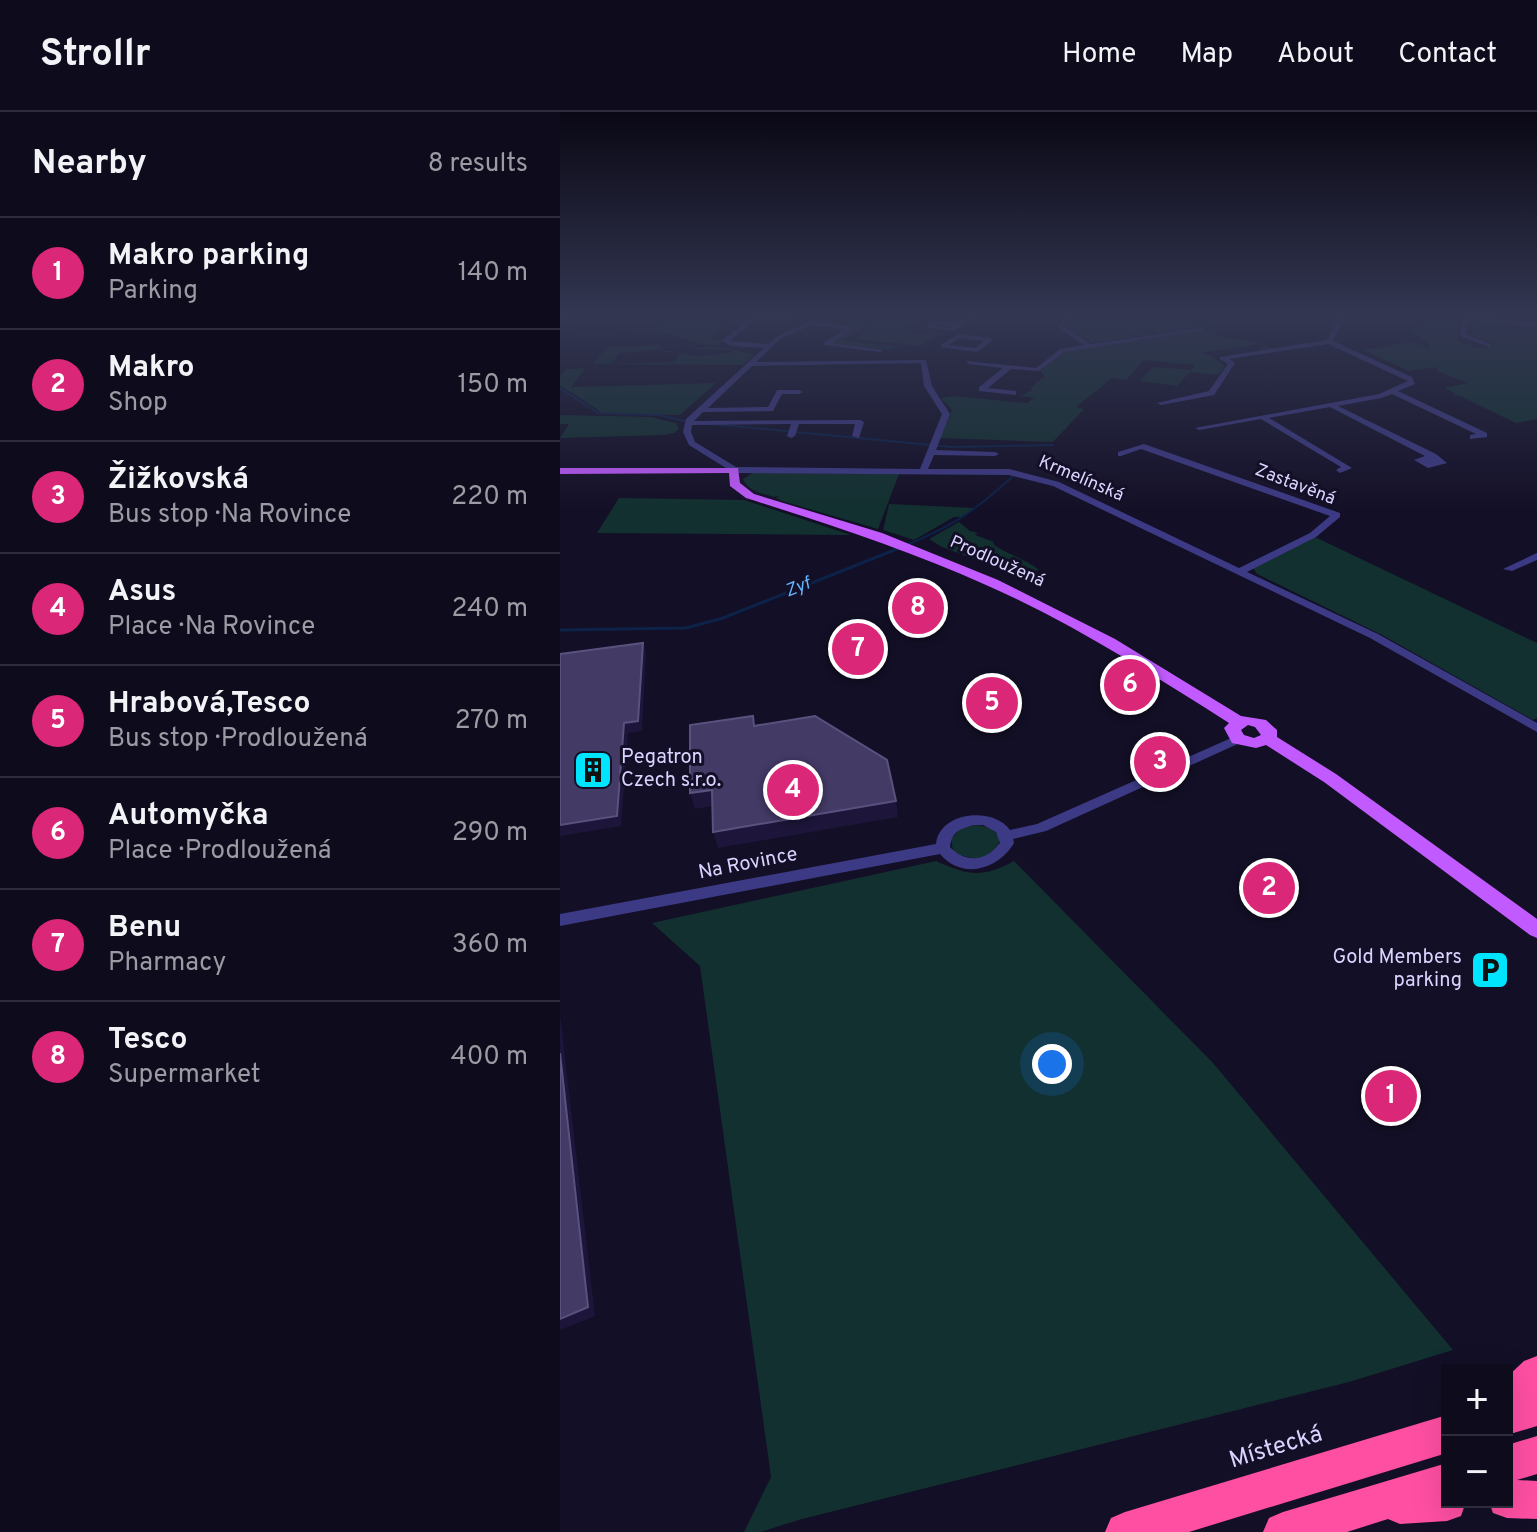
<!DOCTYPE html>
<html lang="en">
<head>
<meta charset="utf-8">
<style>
  :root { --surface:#0e0b1c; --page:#171425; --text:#f1f3f6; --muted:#9b9ba3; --line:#2e2b3b; --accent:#db2777 }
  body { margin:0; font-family:Overpass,sans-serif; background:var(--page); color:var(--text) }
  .controls { position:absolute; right:24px; bottom:24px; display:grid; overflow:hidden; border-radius:0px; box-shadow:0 8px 32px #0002 }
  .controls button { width:72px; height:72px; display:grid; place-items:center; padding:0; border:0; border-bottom:2px solid var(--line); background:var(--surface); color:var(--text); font:40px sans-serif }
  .you { position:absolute; left:492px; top:952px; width:28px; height:28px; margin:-20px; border:6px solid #fff; border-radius:50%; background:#1a73e8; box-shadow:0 0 0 12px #1a73e833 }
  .badge { display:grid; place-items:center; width:52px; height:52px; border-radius:50%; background:var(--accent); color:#fff; font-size:26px; font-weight:700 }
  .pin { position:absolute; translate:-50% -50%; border:4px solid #fff; box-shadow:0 2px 8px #0006 }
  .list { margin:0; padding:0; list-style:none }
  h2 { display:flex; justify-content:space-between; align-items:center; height:104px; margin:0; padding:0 32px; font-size:34px }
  h2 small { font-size:26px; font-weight:400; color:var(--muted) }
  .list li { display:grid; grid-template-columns:52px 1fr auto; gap:24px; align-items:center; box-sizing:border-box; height:112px; padding:0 32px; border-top:2px solid var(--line) }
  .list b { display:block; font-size:30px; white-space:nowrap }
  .list p { margin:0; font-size:26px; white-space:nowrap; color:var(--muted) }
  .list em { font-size:26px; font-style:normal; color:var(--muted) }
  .map { position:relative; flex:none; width:977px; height:1420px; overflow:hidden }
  header { display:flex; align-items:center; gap:48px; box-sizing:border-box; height:112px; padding:0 40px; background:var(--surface); border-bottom:2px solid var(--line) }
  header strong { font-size:38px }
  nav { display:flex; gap:44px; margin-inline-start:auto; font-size:28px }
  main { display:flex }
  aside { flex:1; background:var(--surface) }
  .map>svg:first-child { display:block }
  .green { fill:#12302f }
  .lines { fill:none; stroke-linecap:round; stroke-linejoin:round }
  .stream-far1 { stroke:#0c2248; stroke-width:2 }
  .stream { stroke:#0c2248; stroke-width:3 }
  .minor { fill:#3d3a85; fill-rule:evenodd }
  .major { fill:#c25bff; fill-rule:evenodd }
  .highway { fill:#ff4fa3; fill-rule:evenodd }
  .shaded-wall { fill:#1d163a }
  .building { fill:#433a66; stroke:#5a527e; stroke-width:2 }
  .labels { text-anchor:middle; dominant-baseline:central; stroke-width:6; stroke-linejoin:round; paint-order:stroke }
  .far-street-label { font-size:18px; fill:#d9d4ff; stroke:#130f26 }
  .far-water-label { font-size:18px; font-style:italic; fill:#62b6ff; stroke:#130f26 }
  .poi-label { font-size:20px; fill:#d9d4ff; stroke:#130f26; text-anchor:start }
  .street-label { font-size:20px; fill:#d9d4ff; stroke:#130f26 }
  .near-street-label { font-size:24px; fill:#d9d4ff; stroke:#130f26 }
</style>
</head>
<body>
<header>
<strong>Strollr</strong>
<nav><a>Home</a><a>Map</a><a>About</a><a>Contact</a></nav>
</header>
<main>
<aside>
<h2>Nearby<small>8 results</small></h2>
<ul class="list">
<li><span class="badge">1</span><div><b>Makro parking</b><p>Parking</p></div><em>140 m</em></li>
<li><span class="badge">2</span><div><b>Makro</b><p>Shop</p></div><em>150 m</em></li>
<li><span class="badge">3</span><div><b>Žižkovská</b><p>Bus stop · Na Rovince</p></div><em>220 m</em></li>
<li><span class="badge">4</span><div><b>Asus</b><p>Place · Na Rovince</p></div><em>240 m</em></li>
<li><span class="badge">5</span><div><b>Hrabová,Tesco</b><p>Bus stop · Prodloužená</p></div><em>270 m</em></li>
<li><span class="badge">6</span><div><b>Automyčka</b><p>Place · Prodloužená</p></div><em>290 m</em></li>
<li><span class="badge">7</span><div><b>Benu</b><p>Pharmacy</p></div><em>360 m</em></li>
<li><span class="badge">8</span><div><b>Tesco</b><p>Supermarket</p></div><em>400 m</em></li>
</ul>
</aside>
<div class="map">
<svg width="977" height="1420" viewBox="0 0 977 1420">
  <rect width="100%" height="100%" fill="#130f26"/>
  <path class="green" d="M113,202h69l-32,25 13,1 -5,5 -16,-1 -46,-14 -96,7 91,-9z
    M266,202h130l-15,3 -22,-1 -15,11 4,2 -2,3 32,4 -19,10 -64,-7 18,-11 -7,-1 -24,13 57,7 -11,3 -56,-7 22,-15 -43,-6z
    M515,202h116l18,8 17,-2 6,2 -22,2 -4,7c24,12 41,4 64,17l-7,2 -4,-2 5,-2 -4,-2 -60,9 11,3 14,10 -7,9 -28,-3 -13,14 -37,-5 13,-14 38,3 4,-5 -51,-5 -18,20 -14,-2 -36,29 8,2 -31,33 -113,-4 12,-28 -11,-12 13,-2 73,7 7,-5 -13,-2 11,-6 -1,-3 14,-11 -5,-5 24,-20 140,-23 -15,-1v3l-31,4 -6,-4 -8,2 7,3 -14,1 -14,-8 12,9 -42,6 -30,-17z
    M871,202h31l-5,27 20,7 17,-4 -23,-9 2,-14 64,6v92l-21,4 -56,-27 -10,-1 6,-1 -12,-6 24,-5 -32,-12 3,-2 -5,-2 -25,4 -46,-21 49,-8 17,7 1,-5 -18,-13z
    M98,233l7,4 -46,4 -8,11 63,-2 6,-10h-21c15,-4 25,4 40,4 8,0 22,-3 32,-3l2,-3 -39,-1c21,-7 40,2 60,5l-11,11 -150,-1 14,-17z
    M26,256l-15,19 145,-4 -36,32 -69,-2 -10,-1 -41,-27v-9l7,-7z
    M0,303l90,2 26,6 3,6 -5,4 -11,2 -103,3 9,-14h-9z
    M193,361l146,1 -21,55 -96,-28 -6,-3 3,-2 -5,1c-11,-3 -26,-6 -31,-18z
    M59,386l125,2 107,35 -254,-2z
    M329,392l85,4 -10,9h-10l-40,23 -31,-10z
    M399,410l11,9 8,2 -3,2 19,7 -1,2c14,11 34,15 46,26l-21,6 -76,-29 -13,-8z
    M755,425l222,106v75l-4,2 -151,-85 -125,-61 -4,-6z
    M416,713c47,5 14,50 -23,26l-2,-12 9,-10z
    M376,749c32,14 45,18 78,0l199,202 240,287 -104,32 -547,137 -42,13h-16l27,-55 -71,-511 -48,-43z"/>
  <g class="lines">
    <path class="stream-far1" d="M0,276l38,25 61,2 29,7
      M152,312l240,23 101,-2
      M337,437c52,-21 75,-35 116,-73"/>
    <path class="stream" d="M0,518l126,-2 37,-10 179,-71"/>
    <path class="minor" d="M5,202h6l-3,8 -8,2z
      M247,202h16l-38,6 -29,-1 -26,22 38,3 8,-7 32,-15 3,-5 3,5 39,5v2l-21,14 51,7 -3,2 -56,-7v-2l21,-14 -33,-4 -32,14 -24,23 170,-2 6,26 18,28 -14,36 59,2 4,2 -4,2 -61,-1 -6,14h81l50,13 180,86 71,-35 20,-17 -189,-67 -20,7h-3v-4l26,-8 196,69v4l-24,20 -69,35 131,62 159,89v9l-167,-94 -317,-152 -44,-11 -275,-2 -45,-28 -6,-13 3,-13 78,-71 -32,-2 -9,-4v-2l30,-24zM361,251l3,23 18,28 -22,55 -184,-2 -41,-25 -4,-10 1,-7 99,-1 -4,12 4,2 4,-2 4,-12h56l-3,12 7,2 5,-16 -4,-2 -166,1 9,-9 70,-1 9,-17h17l4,-2 -4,-2h-22l-9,17 -60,1 44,-42z
      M413,202h7l-27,17 -30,-4 11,-6 24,2zM375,213l17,1 -1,2 -18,-2z
      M467,202h48l-12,12 28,18 110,-16 3,2 -140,22 -25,19 -28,-2 -23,19 28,3v4l-37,-4v-4l24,-19 -35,-4 -2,-3 70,7 24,-19 24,-4 -27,-18 7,-8z
      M767,202h8l10,4 -12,23 79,36 3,7 -17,7 89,42v4l-17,2v-4l6,-1 -84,-40 -11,4 -43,8 98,48 11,9 -19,5 -14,-8 11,-4 -95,-49 -61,11 83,50 -12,5 -4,-3 5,-3 -80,-48 -62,11 -4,-2 184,-34 29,-13 -80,-37 -99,15 6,4 -21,32 -53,10 -4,-2 52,-12 19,-27 -8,-5v-2l107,-17 11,-21z
      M903,202h6v3l68,6v4l-69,-7 -3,14 26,10 -2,3 -29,-11z
      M398,222l32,4 3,2 -16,12 -36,-5v-2zM399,226l25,3 -8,7 -27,-3z
      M977,441v7l-25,11 -9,-2z
      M678,623l6,4 -2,3 -196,89 -33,8 1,4c-16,27 -52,37 -74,11l-380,72v-12l376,-70c3,-32 57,-38 74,-14l27,-6zM414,713h9l13,7 4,11c-13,18 -34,21 -50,4 2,-16 10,-18 24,-22z"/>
    <path class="major" d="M0,356h178l2,15 14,11 128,39 116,47 117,59 126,77 25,4 11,10v7l59,37 201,145v19l-7,-3 -206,-153 -58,-37 -10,3 -24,-5 -8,-15 5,-5c-79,-50 -157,-100 -243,-138 -78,-35 -158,-61 -240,-87l-16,-12 -1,-13 -169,1zM688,613l7,2 6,8 -7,3 -10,-3 -3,-5z"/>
    <path class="highway" d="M977,1244v70l-30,9v-58l17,-16z
      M887,1303v38l-258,79h-84l6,-14 14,-6z
      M977,1324v38l-20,6 20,1v38l-30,-1 -14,-5 -4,-11h18v-57z
      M887,1351v39h19l-5,14 -14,5 -47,3 -12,-5 -41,13h-84l6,-14 14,-6z"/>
  </g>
  <path class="shaded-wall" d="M83,531l3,10 -4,78 -14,2 -7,93 -61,10v-11l64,-102z
    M152,678l5,15 -22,4 -5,-16z
    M336,689l2,16 -180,31 -5,-16z
    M0,902l35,302 -35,14z"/>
  <path class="building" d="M83,531l-5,78 -14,2 -7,93 -57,9v-171z
    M193,604l1,10 61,-10 72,44 9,41 -183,31 -1,-42 -22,3v-68z
    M0,941l28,254 -28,12z"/>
  <linearGradient id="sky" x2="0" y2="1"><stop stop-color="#0a0815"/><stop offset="0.51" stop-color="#333752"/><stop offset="1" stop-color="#333752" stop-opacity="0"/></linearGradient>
  <rect width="977" height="400" fill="url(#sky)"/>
  <defs>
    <symbol id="building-square" viewBox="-11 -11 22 22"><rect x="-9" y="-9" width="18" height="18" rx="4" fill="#00e5ff" stroke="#130f26"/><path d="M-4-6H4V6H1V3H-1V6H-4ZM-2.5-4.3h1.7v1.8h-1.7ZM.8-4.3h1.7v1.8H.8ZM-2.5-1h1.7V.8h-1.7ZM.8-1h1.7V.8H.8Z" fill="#111"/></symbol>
    <symbol id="parking-square" viewBox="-11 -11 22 22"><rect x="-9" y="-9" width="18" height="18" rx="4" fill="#00e5ff" stroke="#130f26"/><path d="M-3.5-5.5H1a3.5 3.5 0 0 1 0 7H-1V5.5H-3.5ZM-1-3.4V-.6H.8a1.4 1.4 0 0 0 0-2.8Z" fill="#111"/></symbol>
  </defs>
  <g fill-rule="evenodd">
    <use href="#building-square" x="11" y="636" width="44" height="44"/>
    <use href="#parking-square" x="908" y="836" width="44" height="44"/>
  </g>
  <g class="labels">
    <g class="far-street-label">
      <text transform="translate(521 367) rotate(23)">Krmelínská</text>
      <text transform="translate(735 373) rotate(21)">Zastavěná</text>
      <text transform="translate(437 450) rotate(24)">Prodloužená</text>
    </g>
    <g class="far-water-label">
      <text transform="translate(238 476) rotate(-22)">Zyf</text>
    </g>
    <g class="poi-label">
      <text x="61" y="646">Pegatron<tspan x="61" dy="23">Czech s.r.o.</tspan></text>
      <text x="902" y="846" text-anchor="end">Gold Members<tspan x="902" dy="23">parking</tspan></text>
    </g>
    <g class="street-label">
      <text transform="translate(188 752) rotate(-11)">Na Rovince</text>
    </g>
    <g class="near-street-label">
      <text transform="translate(716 1336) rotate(-17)">Místecká</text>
    </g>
  </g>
</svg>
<div class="controls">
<button>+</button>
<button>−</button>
</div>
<div class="you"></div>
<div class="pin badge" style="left:831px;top:984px">1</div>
<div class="pin badge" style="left:709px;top:776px">2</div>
<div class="pin badge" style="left:600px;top:650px">3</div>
<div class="pin badge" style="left:233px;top:678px">4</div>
<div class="pin badge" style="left:432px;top:591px">5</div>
<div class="pin badge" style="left:570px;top:573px">6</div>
<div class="pin badge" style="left:298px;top:537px">7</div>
<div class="pin badge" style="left:358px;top:496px">8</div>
</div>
</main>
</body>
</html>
